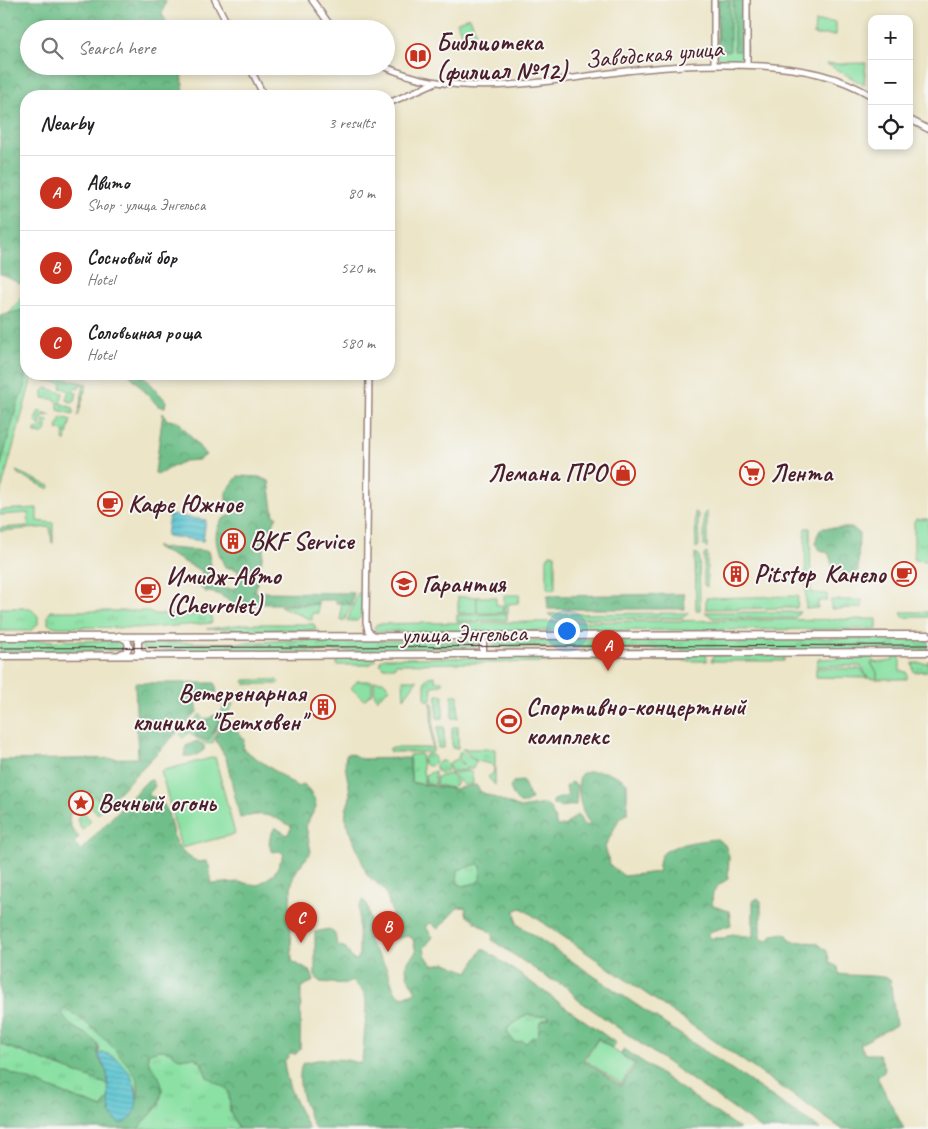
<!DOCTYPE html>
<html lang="en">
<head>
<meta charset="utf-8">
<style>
  :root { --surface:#fff; --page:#f6f6f6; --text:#202124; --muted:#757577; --line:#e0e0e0; --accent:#c8321e }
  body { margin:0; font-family:Caveat,sans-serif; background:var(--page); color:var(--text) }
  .controls { position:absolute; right:15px; top:15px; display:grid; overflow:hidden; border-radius:10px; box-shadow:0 2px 8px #0003 }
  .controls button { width:45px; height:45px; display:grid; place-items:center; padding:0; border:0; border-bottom:1px solid var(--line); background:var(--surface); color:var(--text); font:25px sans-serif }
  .you { position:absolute; left:566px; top:630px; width:18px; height:18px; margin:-12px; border:4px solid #fff; border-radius:50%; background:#1a73e8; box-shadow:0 0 0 8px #1a73e833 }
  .badge { display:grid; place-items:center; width:32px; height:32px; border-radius:50%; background:var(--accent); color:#fff; font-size:16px; font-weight:700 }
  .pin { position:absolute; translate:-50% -41px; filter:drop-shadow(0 1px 2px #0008) }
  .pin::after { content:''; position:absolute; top:26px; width:18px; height:15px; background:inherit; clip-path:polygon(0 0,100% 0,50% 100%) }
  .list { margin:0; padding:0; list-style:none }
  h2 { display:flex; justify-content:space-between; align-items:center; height:65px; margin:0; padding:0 20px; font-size:21px }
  h2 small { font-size:16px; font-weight:400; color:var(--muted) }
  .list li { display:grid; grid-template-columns:32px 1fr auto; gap:15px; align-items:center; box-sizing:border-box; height:75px; padding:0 20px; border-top:1px solid var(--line) }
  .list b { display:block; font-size:19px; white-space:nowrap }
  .list p { margin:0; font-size:16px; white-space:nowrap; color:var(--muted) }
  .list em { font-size:16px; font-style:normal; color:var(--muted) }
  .icon { flex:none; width:28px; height:28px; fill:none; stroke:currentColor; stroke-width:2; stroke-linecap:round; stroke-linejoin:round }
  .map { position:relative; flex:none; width:928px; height:1129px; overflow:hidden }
  .search { position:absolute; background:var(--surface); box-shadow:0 2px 8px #0003; left:20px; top:20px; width:375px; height:55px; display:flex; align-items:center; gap:12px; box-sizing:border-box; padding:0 18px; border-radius:28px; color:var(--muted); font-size:19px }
  .panel { position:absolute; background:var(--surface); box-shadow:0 2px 8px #0003; left:20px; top:90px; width:375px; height:290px; border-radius:20px }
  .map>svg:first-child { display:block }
  .grass { fill:url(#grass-tufts); stroke:#6a8068 }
  .forest { fill:url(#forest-crowns); stroke:#5d6f5a; fill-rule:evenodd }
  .wetland { fill:url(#wetland-marsh); stroke:#6a8068 }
  .cemetery { fill:url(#cemetery-stones); stroke:#6a8068 }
  .park { fill:#8be1a4; stroke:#6a8068 }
  .water { fill:url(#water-rules); stroke:#52727e }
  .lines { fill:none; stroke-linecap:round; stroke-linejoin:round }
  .minor-casing { stroke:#9b8279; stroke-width:8 }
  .major-casing { stroke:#9b8279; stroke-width:9 }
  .minor { stroke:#fff; stroke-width:5 }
  .major { stroke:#fff; stroke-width:6 }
  .tram { stroke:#4a1f2b; stroke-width:1 }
  .labels { text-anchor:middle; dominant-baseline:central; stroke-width:4; stroke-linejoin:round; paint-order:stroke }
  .poi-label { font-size:25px; font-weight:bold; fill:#4a1f2b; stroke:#f6f6f2; text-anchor:start }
  .street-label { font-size:25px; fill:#4a1f2b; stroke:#f6f6f2 }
</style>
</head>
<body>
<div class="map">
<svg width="928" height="1129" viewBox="0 0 928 1129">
  <defs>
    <pattern id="grass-tufts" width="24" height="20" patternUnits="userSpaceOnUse" patternTransform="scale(1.25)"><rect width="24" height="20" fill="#8be1a4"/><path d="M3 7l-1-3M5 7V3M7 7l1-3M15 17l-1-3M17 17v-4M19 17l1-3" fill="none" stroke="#79c18d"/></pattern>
    <pattern id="forest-crowns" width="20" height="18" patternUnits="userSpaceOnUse" patternTransform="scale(1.25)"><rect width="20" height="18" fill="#70bf8a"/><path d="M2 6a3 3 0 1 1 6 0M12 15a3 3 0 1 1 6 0" fill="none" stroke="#5e9b71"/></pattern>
    <pattern id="wetland-marsh" width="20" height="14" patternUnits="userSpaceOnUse" patternTransform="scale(1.25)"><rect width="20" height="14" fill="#8be1a4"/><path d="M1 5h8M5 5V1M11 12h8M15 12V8" fill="none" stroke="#79c18d"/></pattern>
    <pattern id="cemetery-stones" width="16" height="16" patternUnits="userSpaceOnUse" patternTransform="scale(1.25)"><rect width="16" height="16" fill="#8be1a4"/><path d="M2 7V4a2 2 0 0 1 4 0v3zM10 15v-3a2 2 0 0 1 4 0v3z" fill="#79c18d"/></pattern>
    <pattern id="water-rules" width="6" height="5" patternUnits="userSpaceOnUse" patternTransform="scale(1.25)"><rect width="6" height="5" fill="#59c5d1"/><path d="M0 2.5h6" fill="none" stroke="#4c9faa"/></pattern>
  </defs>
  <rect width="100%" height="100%" fill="#f6f6f2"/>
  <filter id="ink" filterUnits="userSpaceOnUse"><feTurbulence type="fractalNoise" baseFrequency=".02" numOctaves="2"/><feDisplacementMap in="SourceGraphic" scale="10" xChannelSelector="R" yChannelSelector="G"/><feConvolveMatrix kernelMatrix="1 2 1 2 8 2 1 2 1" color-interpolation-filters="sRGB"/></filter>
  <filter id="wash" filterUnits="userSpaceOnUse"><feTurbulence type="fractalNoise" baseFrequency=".0096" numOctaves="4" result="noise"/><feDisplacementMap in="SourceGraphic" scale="20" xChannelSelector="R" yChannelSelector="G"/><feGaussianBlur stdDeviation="1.12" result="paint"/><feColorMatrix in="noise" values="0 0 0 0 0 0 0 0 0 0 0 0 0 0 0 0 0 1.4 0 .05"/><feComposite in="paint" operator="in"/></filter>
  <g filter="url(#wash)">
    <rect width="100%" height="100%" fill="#ece5c7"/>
    <path class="grass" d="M26,294v17l-20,5c8,-7 12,-15 20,-22z
      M26,367v7h7l-33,121v-27l17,-63 8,-18z
      M43,374l44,10 -9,32 6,-31 -4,-1 -2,5 -4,-1 -1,4 4,1 -2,7 -3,2 -6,-2 3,-10 -8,-2 1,-5 -21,-3z
      M46,388l17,5 -3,10 13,5v6l-15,-4v-8l-4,-3 -11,-1v-7z
      M39,411l12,4 -9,1 -2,10 -5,-6z
      M61,417l10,3 -6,22 -2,-3 2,-7 -8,-3z
      M44,419l4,2 -2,11 -4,2 -7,-1v-4l8,-2z
      M16,471l34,15 -1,3 -31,-15z
      M37,508v13l16,2v20h-1l-2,-16 -50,4v-3l29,-2 -1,-13 -28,2v-5z
      M707,511v37l-3,-2v-32z
      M695,512l3,2 1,32 -3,2z
      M916,519h12v42l-14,-1v-39z
      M805,528h5l1,65 16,1v7h-9v7l-12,1z
      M695,553l4,2 1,55h-4z
      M707,553v34l-3,-2v-30z
      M550,554h5v35l-6,1 -2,-3v-29z
      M358,593h4l-1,24 -4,4h-10z
      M798,596l-1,12 -91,1v-11z
      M458,597h19v16h-19z
      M831,600h31v8l-31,1z
      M341,603l10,1 -7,17 -3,-1z
      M318,604v9h-6v7l-32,-14z
      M0,608h30l8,8v8l-8,7h-30z
      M51,611h96l6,3 41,1 2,-2 15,2 1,8 -63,5 -93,-1 -8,-3v-9z
      M705,612h95l-5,6h-82z
      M901,612h27v5h-25z
      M689,613l-7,5 -126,1 -8,-5z
      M877,619v10l-499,3 -4,-4 3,-4 45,-1z
      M244,624h70l2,6 -109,-1z
      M652,638h276v12l-217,1 -128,-4h-89l-3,-3 3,-3z
      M0,640l121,1 4,2v4l-4,3 -121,2z
      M291,640l186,1 3,3 -4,3 -74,2 -9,2 -134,1 -17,-2h-98l-3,-4 3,-4 99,1z
      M547,657l4,5 -156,2v3h-12l-3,-3v-3l4,-3z
      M872,657l2,5 -3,2 6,8v7l-9,-1 -7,-12h-45l2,-7z
      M337,658h36l3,2 -7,5h-32z
      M928,660v11l-14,1 -2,-9h15z
      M435,676v5h7v4l-10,1 -1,14h-6v-19l3,-4z
      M245,680h32l2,2 -1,2h-33l-2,-3z
      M403,680h14l-13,18z
      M357,681h15v12l-8,7 -13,-12z
      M374,681h9l7,7 -13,11 -3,-6z
      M437,695h6v23h-6z
      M452,695h6v23h-6z
      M223,701l10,3c-6,13 -21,24 -20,39l-6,1 -17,-10 15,-16c12,2 20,-5 18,-17z
      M431,702l2,2v48h-43v-4h42z
      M200,714l3,3 -20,21 -3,-3z
      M438,727h6v21h-6z
      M452,727h6v21h-6z
      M462,749h33v36l-7,-8 5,-3 1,-6 -3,-4 -14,-3z
      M460,751l16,10 -3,8h-4l-11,-11z
      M423 760a6 6 0 1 1 12 0a6 6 0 1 1-12 0Z
      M421,754l4,31 -13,-3 -3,-27z
      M457,759l11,11 -18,1 -1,-8z
      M436 767a6 6 0 1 1 12 0a6 6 0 1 1-12 0Z
      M435,771v14l-9,-1 -1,-9z
      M469,771l3,2 1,11 -9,1 -14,-12z
      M449,774l9,8 -6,6 -16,-3 1,-8z
      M82,810l9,11 -9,9 -5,-10z
      M478,864l3,2v13l-5,4 -13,3 -6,-3 1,-13 5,-3z
      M527,1014l10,3 9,-2 4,3 -8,2 -4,16 -7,2 -5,5 -4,-2 -7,2 -8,-11 1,-4z
      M0,1044l109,41v11l-7,12 -102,-39z
      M158,1049l13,3 9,7 14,-2 7,5 6,15 19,11 3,5 1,19 9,17h-101l22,-25 -3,-30 -9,-12v-8z"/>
    <path class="forest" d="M0,0h166l-4,14 8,15h-141v37h152l3,29 -158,1v188h-5l-21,-10z
      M718,0h12v51h-12z
      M733,0h13v51h-12z
      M22,310l4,1 -1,76 -8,18 -17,63v-152z
      M129,374h13l24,27 -1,6 -7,-1z
      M163,413l4,7 11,1 28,34 -8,5 -14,1 -27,14 -2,-2z
      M238,476l21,1 10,4 5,35h3l-11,22 -11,54 99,1 -3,11 -15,-1v-3h-18v4h-60l-14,6 -7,-1c-9,-10 -18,-17 -32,-17l-6,-6 3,-15 -47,-24 53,4 8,37 17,1 6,-5 -1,-14 -13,-3c-7,-15 -15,-34 -2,-48 3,-3 7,-2 10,-6l-1,-5 -6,-6v-10z
      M822,528h31l6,5 -1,38c-7,5 -16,3 -24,0l-5,-17c-3,-3 -9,-3 -11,-6 -5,-5 0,-16 4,-20z
      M684,594l1,15h-137l-1,-13z
      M135,683h80l2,10c-13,-5 -24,5 -19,18l-93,95 -13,-14 -17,9 2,4c-12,10 -9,22 2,32l-5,6 7,7 66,-69 5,-1 3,6 -8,10c26,1 21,32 30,49 4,8 14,13 21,17l8,-1 3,5 3,18 26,-2 20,3 16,-11 10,-19 -4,-4 -7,1c-7,-9 -3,-15 2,-25l12,8 5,-8c-22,-13 -27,-15 -52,-9l-14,-60 -11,-19 3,-9 8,-7 5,1 13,15 -1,10 55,38 6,-3 10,14 2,9 -10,19 5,26c-6,9 -14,15 -18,26 -6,22 -1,59 -1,83l19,11 3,9 -13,6 -1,62 -4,5h-6l-6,8c2,23 14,46 25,67h-70l-9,-17 -1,-19 -3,-5 -19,-11 -6,-15 -7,-5 -14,2c-12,-9 -18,-12 -32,-5 -1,10 5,12 10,21 12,23 -6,38 -20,54h-138v-60l102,39 7,-12 1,17 21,4c4,-11 11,-25 6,-37 -6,-15 -60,-72 -74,-70 4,22 23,18 35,34l1,15 8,13 2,13 -109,-41v-284l138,-2z
      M215,715l5,5 -12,21 -12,-5v-4l16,-16z
      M197,741l7,4v5l-9,6h-11l2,-10z
      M350,753l11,6 48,-1 3,25 41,6 23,-4 5,7 39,16 25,-4 6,5 6,17h7l14,-12 5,10 4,2 3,-2c-9,-11 -15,-37 -9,-50 15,-6 34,-2 46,9v31l-8,5 -14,28 5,18 14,11 34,-4c1,-5 1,-12 3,-16 8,-12 43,-16 56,-17l8,6 4,11 -1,23c-12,7 -18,13 -15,27l16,5 2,14 -22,7v6h15l8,-4 21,3v-36l5,-3 3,3v38l7,2 4,-6 13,-2 7,8 25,2 10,8 3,12 8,4 1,7c11,2 44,1 51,5l6,46 -36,19 5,10h14l6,14 -1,4 -7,5 27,52h-62l-320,-221 -7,2 2,14 303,205h-58l-185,-130 -10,-12 -19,-9 -56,-38 1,-6 -26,-18 -2,-9 -8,1 -19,21 -7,-6 -6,3 8,11 -9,11 2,8 6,9 14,-2 22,9 15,-24 133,95 -4,5 -14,-10 -15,22 38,26 15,-22 -15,-10 3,-5 116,80h-425c-9,-20 -20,-43 -13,-65 11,-5 31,-6 45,-4 6,1 9,4 15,1 1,-12 6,-57 3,-65 -2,-6 -8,-11 -13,-15l-6,3 -26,-2 -5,-6v-44l14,-3 6,5 2,11 9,3 6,11 5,1 2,-4v-49l4,-7 4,4 6,32 -5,5 17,24 10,27 8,5 13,-5c-10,-19 -16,-24 0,-40l-3,-13 -5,-3 -13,3 -7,-20 4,-6 -7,-23 -18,-15 -21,-55c-2,-10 3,-15 4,-24 0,-14 -7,-27 -4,-41zM478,864l3,2 -1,13 -4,4 -13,3 -6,-3 1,-13zM527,1014l10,3 9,-2 4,3 -10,4 -2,14 -7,2 -5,5 -4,-2 -7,2 -8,-11 1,-4z
      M523,781l8,18c-11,11 -17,-1 -21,-12l3,-5z
      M571,782l6,3 -1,20 -16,2 -7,-3v-4l15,-4 -2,-9z"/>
    <path class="wetland" d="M64,1009c20,7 64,51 73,70 2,7 1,13 0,19l-1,-12 -33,-33 -5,1 2,-5c-8,-19 -31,-17 -38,-36z"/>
    <path class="cemetery" d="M92,792l13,14 -7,8 -13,-15 -8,6 -2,-4 9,-8z"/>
    <path class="park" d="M717,0l1,51h12v-51h3l1,51h12l-6,11 -16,1 -7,-6z
      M470,17l6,16 -13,5 -6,-16z
      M815,22h21v13h-22z
      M866,63l-2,22 -37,-21z
      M504,595h16l-2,8 -10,1v9h-4z
      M477,597h19v8h6l1,8h-26z
      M507,614v6l-50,1v-6z
      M706,654l1,7 -134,-1v-5z
      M714,655h70v6h-73z
      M893,656h7v15l7,1v7h-30v-7l-6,-9 22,-2z
      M816,668l45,1 7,9 -52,-1z
      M215,757l20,77 -54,14 -20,-77z
      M598,1039l36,25 -13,20 -36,-24z"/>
    <path class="water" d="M169,515l37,5 -3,21 -37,-5z
      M103,1053c34,7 47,65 17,71l-10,-11 -3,-40 -9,-19z"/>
  </g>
  <g filter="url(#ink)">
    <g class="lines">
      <defs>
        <path id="minor" d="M215,0l15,29
          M312,0l21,29
          M714,0v65
          M747,0v65
          M249,66l15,30
          M383,66c85,38 175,11 262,3 39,-4 79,-5 118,-3 40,3 74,9 109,30
          M389,103l45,-20
          M909,119l19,10
          M369,374l-3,248 2,9 7,5"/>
        <path id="major" d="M119,636l8,4 2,6 -3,6 -5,2
          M483,636v18
          M0,637l928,-2
          M144,654l-6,-3v-11l6,-3
          M0,656l928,-4"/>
      </defs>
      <use href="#minor" class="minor-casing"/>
      <use href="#major" class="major-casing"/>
      <use href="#minor" class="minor"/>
      <use href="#major" class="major"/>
      <path class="tram" d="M0,648l928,-3"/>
    </g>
  </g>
  <defs>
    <symbol id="library-ring" viewBox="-11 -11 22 22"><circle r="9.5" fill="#f6f6f2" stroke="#c8321e" stroke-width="1.5"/><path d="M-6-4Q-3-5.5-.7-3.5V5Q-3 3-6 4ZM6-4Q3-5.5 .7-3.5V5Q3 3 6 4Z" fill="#c8321e"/></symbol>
    <symbol id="shop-ring" viewBox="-11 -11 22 22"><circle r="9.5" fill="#f6f6f2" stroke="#c8321e" stroke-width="1.5"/><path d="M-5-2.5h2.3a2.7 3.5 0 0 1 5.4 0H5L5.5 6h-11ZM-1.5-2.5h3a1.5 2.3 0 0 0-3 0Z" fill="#c8321e"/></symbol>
    <symbol id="supermarket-ring" viewBox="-11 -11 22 22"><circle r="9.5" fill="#f6f6f2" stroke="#c8321e" stroke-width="1.5"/><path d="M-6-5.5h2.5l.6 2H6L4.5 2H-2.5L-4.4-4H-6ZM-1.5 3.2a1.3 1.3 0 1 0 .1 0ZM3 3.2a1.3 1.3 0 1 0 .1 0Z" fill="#c8321e"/></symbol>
    <symbol id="cafe-ring" viewBox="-11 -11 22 22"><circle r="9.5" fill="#f6f6f2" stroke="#c8321e" stroke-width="1.5"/><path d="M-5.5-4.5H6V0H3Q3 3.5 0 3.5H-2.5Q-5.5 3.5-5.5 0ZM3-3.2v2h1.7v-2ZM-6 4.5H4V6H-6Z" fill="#c8321e"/></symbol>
    <symbol id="building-ring" viewBox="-11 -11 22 22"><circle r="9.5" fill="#f6f6f2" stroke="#c8321e" stroke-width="1.5"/><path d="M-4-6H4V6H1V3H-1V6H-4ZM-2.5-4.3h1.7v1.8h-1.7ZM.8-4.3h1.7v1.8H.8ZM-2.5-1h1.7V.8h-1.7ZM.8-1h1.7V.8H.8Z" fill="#c8321e"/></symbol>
    <symbol id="university-ring" viewBox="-11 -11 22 22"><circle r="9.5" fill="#f6f6f2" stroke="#c8321e" stroke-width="1.5"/><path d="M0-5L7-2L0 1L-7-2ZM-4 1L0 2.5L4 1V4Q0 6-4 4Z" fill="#c8321e"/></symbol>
    <symbol id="stadium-ring" viewBox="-11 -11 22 22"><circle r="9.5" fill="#f6f6f2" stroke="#c8321e" stroke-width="1.5"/><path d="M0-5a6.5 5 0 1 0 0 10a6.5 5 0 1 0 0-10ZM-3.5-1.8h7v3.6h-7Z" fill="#c8321e"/></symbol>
    <symbol id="sight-ring" viewBox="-11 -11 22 22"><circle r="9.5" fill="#f6f6f2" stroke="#c8321e" stroke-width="1.5"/><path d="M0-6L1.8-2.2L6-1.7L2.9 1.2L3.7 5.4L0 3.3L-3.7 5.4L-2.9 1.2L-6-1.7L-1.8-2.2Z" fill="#c8321e"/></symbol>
  </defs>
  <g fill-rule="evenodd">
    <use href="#library-ring" x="404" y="42" width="28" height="28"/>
    <use href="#shop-ring" x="609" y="459" width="28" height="28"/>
    <use href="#supermarket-ring" x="738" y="459" width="28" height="28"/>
    <use href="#cafe-ring" x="96" y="490" width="28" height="28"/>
    <use href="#building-ring" x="219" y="527" width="28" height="28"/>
    <use href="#building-ring" x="722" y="560" width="28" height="28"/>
    <use href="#cafe-ring" x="890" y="560" width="28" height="28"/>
    <use href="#university-ring" x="390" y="570" width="28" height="28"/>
    <use href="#cafe-ring" x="134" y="576" width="28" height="28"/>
    <use href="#building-ring" x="309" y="693" width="28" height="28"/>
    <use href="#stadium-ring" x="495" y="707" width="28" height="28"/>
    <use href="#sight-ring" x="67" y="789" width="28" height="28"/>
  </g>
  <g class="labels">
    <g class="poi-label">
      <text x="436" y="42">Библиотека<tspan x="436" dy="29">(филиал №12)</tspan></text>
      <text x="606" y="473" text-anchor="end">Лемана ПРО</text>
      <text x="770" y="473">Лента</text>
      <text x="128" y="504">Кафе Южное</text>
      <text x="250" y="541">BKF Service</text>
      <text x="754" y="574">Pitstop</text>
      <text x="886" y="574" text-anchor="end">Канело</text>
      <text x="166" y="576">Имидж-Авто<tspan x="166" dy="29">(Chevrolet)</tspan></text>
      <text x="422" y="584">Гарантия</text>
      <text x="306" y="693" text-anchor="end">Ветеренарная<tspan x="306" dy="29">клиника "Бетховен"</tspan></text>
      <text x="526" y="707">Спортивно-концертный<tspan x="526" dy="29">комплекс</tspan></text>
      <text x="98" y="803">Вечный огонь</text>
    </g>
    <g class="street-label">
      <text transform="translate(654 54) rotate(-5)">Заводская улица</text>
      <text transform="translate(464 634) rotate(-1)">улица Энгельса</text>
    </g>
  </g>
</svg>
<div class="controls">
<button>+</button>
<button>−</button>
<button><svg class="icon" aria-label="locate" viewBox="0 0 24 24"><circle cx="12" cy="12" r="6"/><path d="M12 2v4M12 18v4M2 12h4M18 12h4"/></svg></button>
</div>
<div class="you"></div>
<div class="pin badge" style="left:608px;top:671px">A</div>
<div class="pin badge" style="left:388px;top:952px">B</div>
<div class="pin badge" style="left:301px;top:943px">C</div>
<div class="search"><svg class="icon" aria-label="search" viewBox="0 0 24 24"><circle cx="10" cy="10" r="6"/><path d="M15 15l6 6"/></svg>Search here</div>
<section class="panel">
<h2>Nearby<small>3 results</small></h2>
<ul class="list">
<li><span class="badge">A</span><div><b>Авито</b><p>Shop · улица Энгельса</p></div><em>80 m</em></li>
<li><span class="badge">B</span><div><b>Сосновый бор</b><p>Hotel</p></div><em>520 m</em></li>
<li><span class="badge">C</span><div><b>Соловьиная роща</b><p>Hotel</p></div><em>580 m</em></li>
</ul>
</section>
</div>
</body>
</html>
